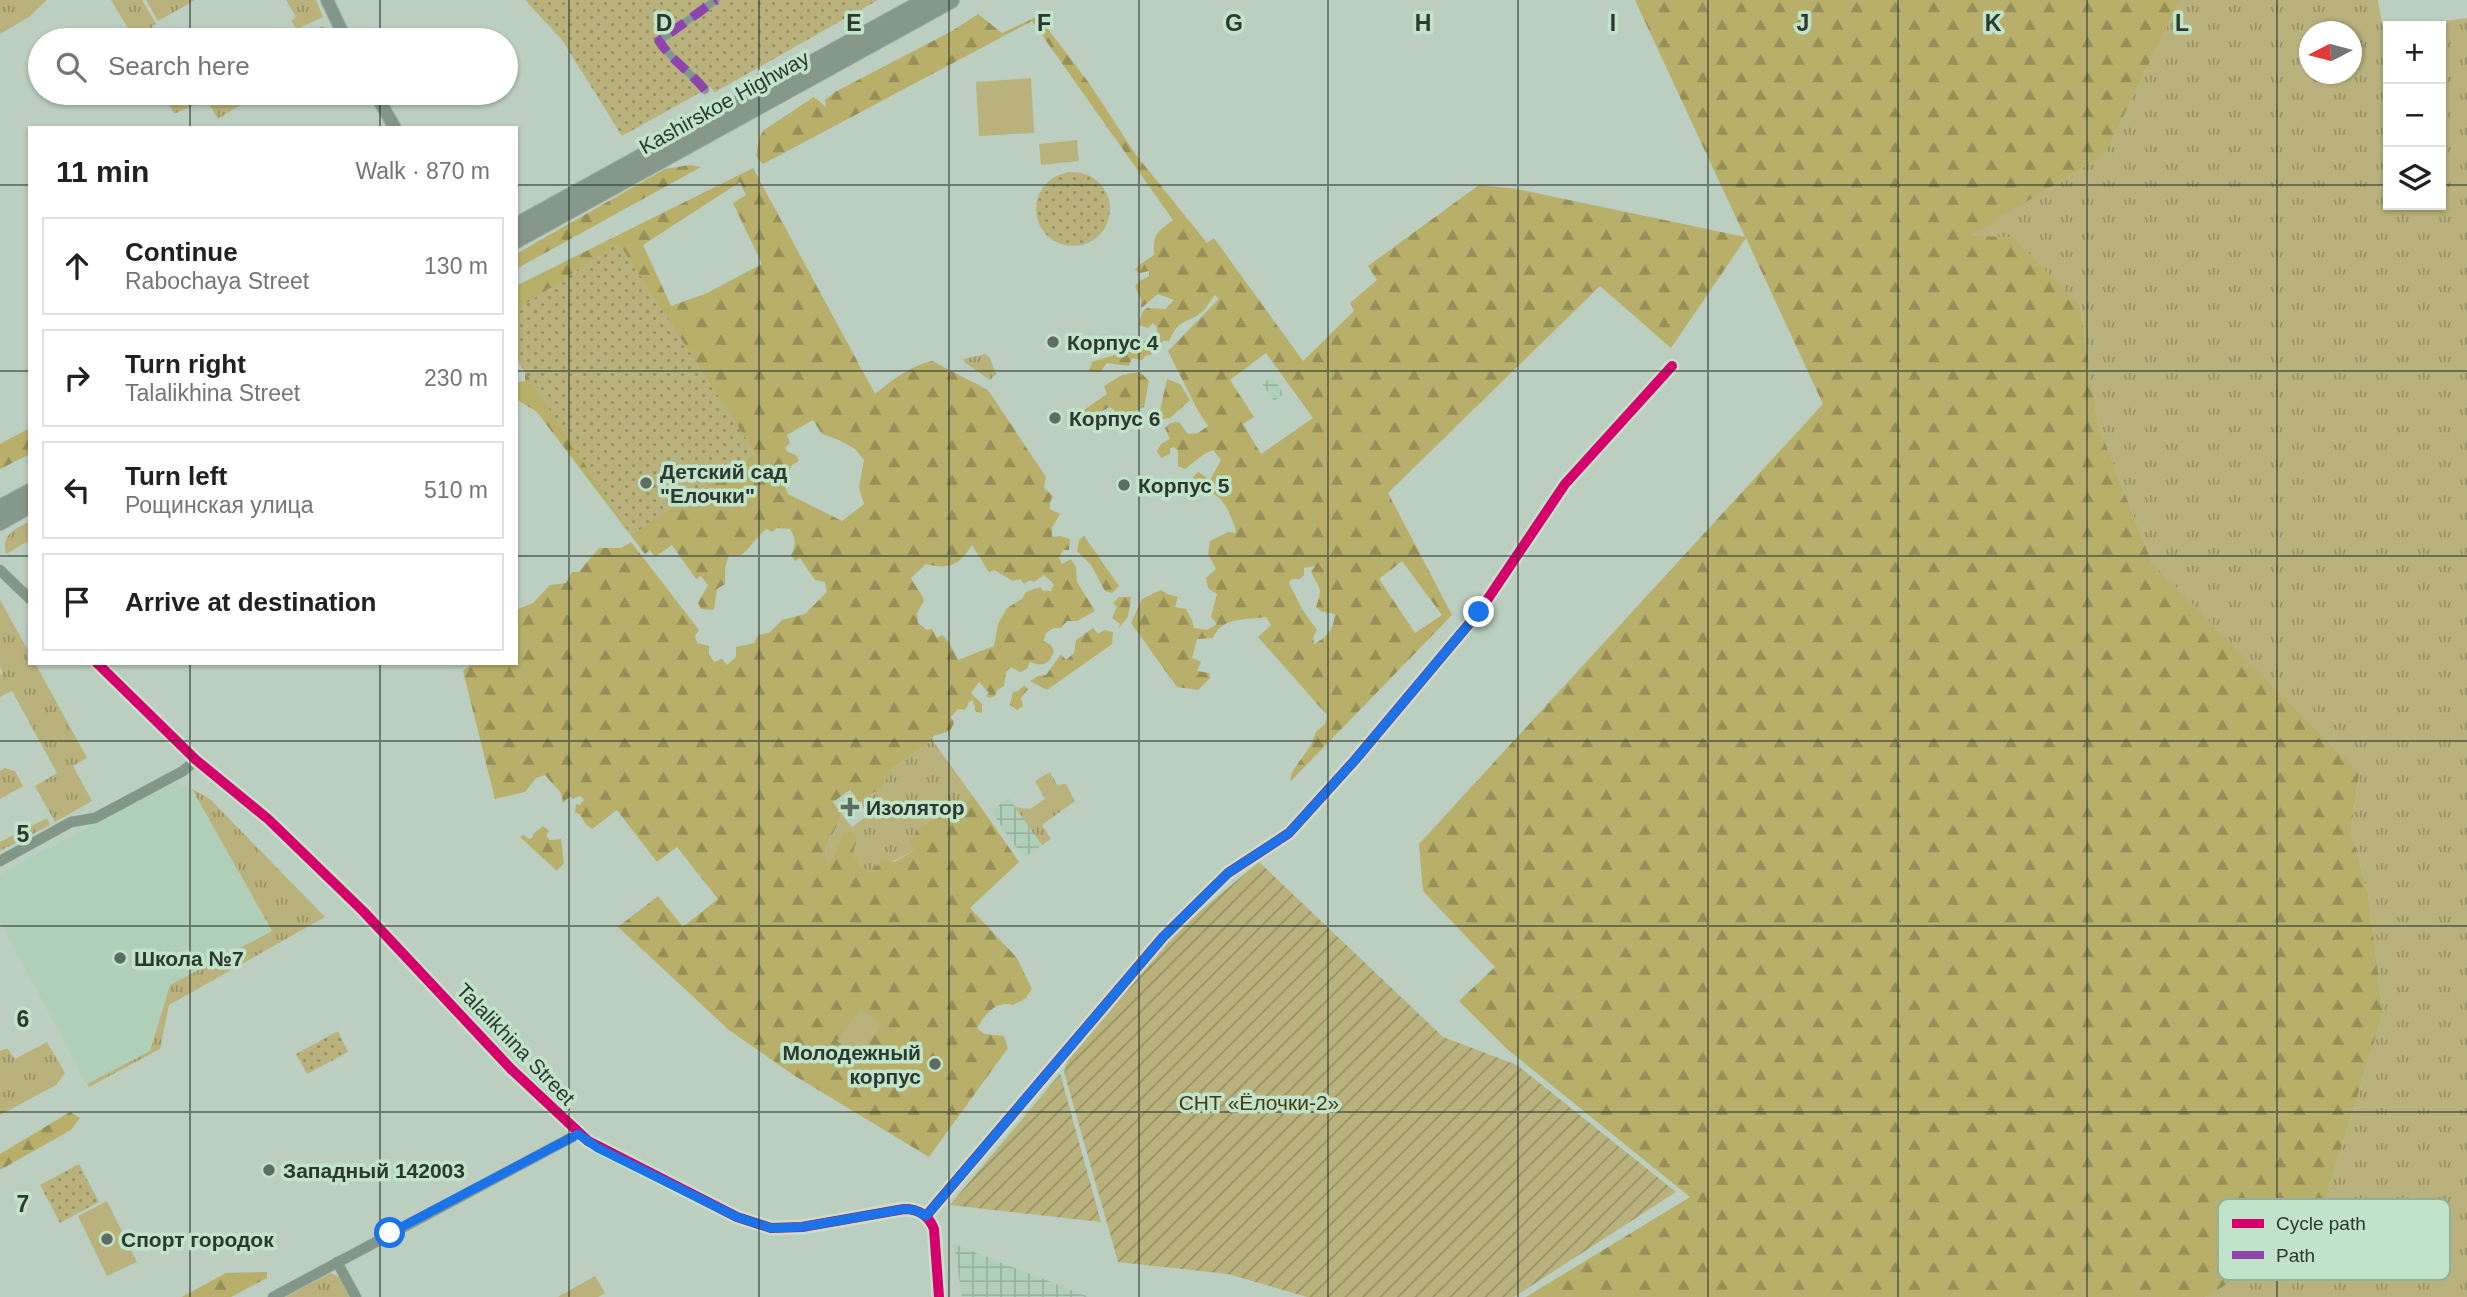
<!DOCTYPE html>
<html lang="en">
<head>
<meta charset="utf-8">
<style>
  :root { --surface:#fff; --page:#f6f6f6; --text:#202124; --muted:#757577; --line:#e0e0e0 }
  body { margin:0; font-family:Arial,sans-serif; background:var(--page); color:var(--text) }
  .controls { position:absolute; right:21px; top:21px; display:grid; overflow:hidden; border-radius:0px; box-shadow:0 2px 5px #0004 }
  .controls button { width:63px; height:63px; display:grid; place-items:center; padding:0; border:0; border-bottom:2px solid var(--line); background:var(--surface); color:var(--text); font:35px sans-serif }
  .compass { position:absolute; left:2299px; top:21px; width:63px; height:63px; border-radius:50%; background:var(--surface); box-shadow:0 2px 5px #0004; rotate:264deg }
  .stop { position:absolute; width:21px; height:21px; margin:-16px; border:5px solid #1a73e8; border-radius:50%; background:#fff }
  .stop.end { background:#1a73e8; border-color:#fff; box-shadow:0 2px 7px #0008 }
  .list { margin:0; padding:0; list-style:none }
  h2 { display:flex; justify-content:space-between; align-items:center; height:91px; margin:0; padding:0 28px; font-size:30px }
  h2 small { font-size:23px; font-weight:400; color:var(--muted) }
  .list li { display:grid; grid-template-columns:46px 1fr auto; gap:21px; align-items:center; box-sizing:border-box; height:98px; margin:0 14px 14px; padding:0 14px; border:2px solid var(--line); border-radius:0px }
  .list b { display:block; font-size:26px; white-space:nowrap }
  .list p { margin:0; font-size:23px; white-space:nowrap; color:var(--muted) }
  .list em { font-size:23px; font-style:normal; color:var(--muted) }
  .icon { flex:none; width:38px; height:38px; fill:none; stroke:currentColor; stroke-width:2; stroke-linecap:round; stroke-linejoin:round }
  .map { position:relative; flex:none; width:2467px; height:1297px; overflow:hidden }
  .search { position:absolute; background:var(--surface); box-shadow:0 2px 5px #0004; left:28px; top:28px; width:490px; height:77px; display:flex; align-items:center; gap:18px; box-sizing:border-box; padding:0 24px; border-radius:38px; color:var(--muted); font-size:26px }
  .panel { position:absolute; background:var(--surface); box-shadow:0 2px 5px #0004; left:28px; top:126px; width:490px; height:539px; border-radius:0px }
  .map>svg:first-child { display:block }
  .built { fill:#b0cfb8 }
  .industrial { fill:url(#industrial-grid) }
  .grass { fill:url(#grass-tufts); fill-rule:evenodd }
  .forest { fill:url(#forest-firs); fill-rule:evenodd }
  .park { fill:url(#park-dots) }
  .garden { fill:url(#garden-furrows) }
  .pitch { fill:#b9b27c }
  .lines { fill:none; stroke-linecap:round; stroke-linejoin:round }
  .pedestrian-casing { stroke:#9eaca1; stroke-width:9 }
  .minor-casing { stroke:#9eaca1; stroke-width:11 }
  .tertiary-casing { stroke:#9eaca1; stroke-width:14 }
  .primary-casing { stroke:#9eaca1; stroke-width:18 }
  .pedestrian { stroke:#839788; stroke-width:7 }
  .minor { stroke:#839788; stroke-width:10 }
  .tertiary { stroke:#839788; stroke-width:12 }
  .primary { stroke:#85988a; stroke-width:16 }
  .quiet { stroke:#8e44ad; stroke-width:9; stroke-dasharray:18 9; stroke-linecap:butt }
  .cycleway-casing { stroke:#c1e3c9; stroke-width:15 }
  .cycleway { stroke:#d6006c; stroke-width:10 }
  .route { stroke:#1a73e8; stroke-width:9 }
  .grid { fill:none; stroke:#2b392f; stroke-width:2; stroke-opacity:0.55 }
  .poi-dot { fill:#5e6d62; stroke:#c1e3c9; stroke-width:2.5 }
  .labels { text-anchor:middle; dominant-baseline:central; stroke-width:7; stroke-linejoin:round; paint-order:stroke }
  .street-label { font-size:21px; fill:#2b392f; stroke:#c1e3c9 }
  .poi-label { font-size:21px; font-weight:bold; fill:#2b392f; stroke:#c1e3c9; text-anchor:start }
  .park-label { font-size:21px; fill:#473a0c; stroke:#c1e3c9 }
  .key { fill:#c1e3c9; stroke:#94b09b; stroke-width:2 }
  .key-label { font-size:19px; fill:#2b392f }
  .grid-label { font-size:23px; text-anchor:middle; font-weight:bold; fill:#2b392f; stroke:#c1e3c9; stroke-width:7; stroke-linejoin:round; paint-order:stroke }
</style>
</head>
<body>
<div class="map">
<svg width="2467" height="1297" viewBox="0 0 2467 1297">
  <defs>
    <pattern id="industrial-grid" width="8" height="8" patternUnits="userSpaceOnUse" patternTransform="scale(1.75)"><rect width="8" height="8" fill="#b0cfb8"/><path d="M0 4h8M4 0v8" fill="none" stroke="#98b29e"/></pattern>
    <pattern id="grass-tufts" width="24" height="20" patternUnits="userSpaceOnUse" patternTransform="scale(1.75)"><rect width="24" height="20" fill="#b9b27c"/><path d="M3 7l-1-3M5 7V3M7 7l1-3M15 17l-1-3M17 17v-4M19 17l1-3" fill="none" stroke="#979266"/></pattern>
    <pattern id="forest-firs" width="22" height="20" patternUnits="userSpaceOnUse" patternTransform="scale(1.75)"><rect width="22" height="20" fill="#b8af6a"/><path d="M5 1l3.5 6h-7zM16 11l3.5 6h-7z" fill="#968f58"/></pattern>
    <pattern id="park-dots" width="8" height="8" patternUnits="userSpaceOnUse" patternTransform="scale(1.75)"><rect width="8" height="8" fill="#b9b27c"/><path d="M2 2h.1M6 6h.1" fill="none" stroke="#979266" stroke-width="1.8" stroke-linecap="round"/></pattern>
    <pattern id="garden-furrows" width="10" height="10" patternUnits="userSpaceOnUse" patternTransform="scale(1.75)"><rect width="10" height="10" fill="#b9b27c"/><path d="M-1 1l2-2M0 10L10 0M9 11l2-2" fill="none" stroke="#979266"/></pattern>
  </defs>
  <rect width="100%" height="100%" fill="#bccec0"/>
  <path class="built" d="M173,783l19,6 79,142 -101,54 -21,66 -63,33 -86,-164v-46z"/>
  <path class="industrial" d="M1272,377l12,17 -10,7 -12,-17z
    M1009,798l33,47 -18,13 -33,-47z
    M954,1244l135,53h-127z"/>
  <path class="grass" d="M0,0h47l-18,17 -29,17z
    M111,0h31l14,24 -4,3 7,13h-24z
    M146,0h49l-37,21z
    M286,0h30l7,17 -26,12 -6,-8 5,-4z
    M2180,0h198l5,30h5v175h53v-179h-30l56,-8v1279h-262l110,-64 68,-220 -15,-120 -17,-62 8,-56 -207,-212 -54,-138 -18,-120 -111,-69 136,-82zM2310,32h42v42h-42z
    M323,26l6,14h-35z
    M163,93h25l6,12 -20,9z
    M202,93h57l-41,26z
    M985,354l5,4 6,16 -6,6 -26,-18v-3z
    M30,521v19l-24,14c-5,-20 9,-25 24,-33z
    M0,600l30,54v9h5l52,95 -14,8 19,35 -37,21 -20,-36 22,-13 -45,-82 -12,6v-22l3,-2 -3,-6z
    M932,740l41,56 -52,30 -7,25 -43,21 -12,-5 -7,-14 5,-12 -16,-3 -11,27 -5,-6c0,-19 13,-29 16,-46l11,14 16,-12 -9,-13 15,-8 15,-23z
    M5,768l10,3 8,15 -23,13v-28z
    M1050,772l7,13 9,-1 9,17 -33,24 9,14 -9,6 -27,-38 15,2 15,-10 -10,-18z
    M192,789l18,10 115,118 -156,88 -9,44 -71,38 -2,-3 63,-33 20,-66 102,-54z
    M47,818l3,7 -50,26v-9z
    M47,1042l18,31 -9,12 -56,30v-64l7,-3 8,11z
    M331,1273l8,4 12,20h-66z"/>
  <path class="forest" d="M1635,0h545l-75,154 -135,82 42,1 68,68 18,120 54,138 207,211 -8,57 17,62 15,120 -68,220 -110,64h-679l164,-100 -183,-148 -48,-48 36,-34 -72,-76 -4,-47 404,-440 -77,-166 -75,110 -71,-62 -212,207 64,122 -162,167 2,-10 19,-27 5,-13 9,-8 2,-9 -69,-78 13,-12 -5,-8c-19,3 -44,-1 -53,21l-16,1 -5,19 9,4 -4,9 12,2 1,5 -12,12 -21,-3 -46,-64 11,-24 19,-9 6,4 11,3 -3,10 11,2 6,11 2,8 13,2 10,-6 -6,-7 6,-23 -9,-6 -2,-10 10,-9 -8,-15 2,-13 18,-9 8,1c0,-7 -3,-10 -5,-16 -11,-28 -22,-20 -38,-40l5,-5 12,8 11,-20 -8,-10c-13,5 -17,11 -28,19l-7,-3v-15l-4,-4 -4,1v6l-9,4 -4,-7 4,-7 9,-5 -5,-11 5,-5 9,-1 9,12 10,-1 10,-7 -11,-17 -29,-58 51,-52 -4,-4c-4,4 -7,11 -11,15 -16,15 -23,5 -35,31h-6l-11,13 -7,2 -3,4 -10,-2 -3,8 -22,-3 -7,9 -11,-1 3,-9 29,-9 36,-18v-8l-4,-4 -5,5 -10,-3 5,-14 4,-3 18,1 9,-9 -16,-6 -17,14v-9l-6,-12 3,-5 11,-6v-5l-9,2 -5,-3 4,-5 15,-10c-1,-21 3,-23 19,-35l-141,-199 -269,143 -7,-8 4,-20 4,-6 50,-33 12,10 -1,-7 10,-8 117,-61 26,-17 24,19 36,-17 51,67 47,72 71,88 7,-5 89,123 51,-50 -4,-8 27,-23 -9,-14 111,-81 38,4 228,48zM1266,353l47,65 -52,36 -18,-30 11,-7 -24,-37zM1402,561l40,54 -27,18 -36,-54zM1315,566l-4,5c7,19 13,13 5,36l4,4 15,3c-2,16 -7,23 -21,30l-1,-6 4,-8 -15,-21 -13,-26 3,-4h8l4,-4v-7z
    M690,165l11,2 -185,102v-15l149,-85z
    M753,168l122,226c19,-15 33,-27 57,-33l56,29 58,87 -2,11 9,8 -3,6v7l10,5 -8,14v9l8,-1 10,3 -1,11h-6l-4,8 3,6 9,-5 5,8 1,15 18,29 -18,10h-10l-6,7h-7l-8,5 -3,8 8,4 3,6c-5,14 -11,16 -24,11l-3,7 -7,3 -9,-5 -5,5 -2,14 -7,4 -2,6 -5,2 -4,-2 3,-3 -10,-11 -8,11 11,11v9l-6,-1 -3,-12 -4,2 -2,5 -3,3 -6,-1 -7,8 3,6 -4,8 -17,5 -1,4 -43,31c-2,15 -17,24 -30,31l-9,-12 -17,12 8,11c-3,17 -16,27 -16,46l5,5 11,-26 6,-6 7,1 3,8 -5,12 8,14 11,5 12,-13 11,3 20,-11 -4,-10 11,-15 52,-30 46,66 -49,46 47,50 15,31 -6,9 -13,7c-17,-5 -28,9 -36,23l7,6 20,2 4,12 -79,109 -134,-81 -66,-46 -111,-103 40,-31 25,31 35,-28 -41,-52 -20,15 -40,-52 -25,19 -7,-6 -5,-9 -5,-1 1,-9 4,1 4,-5 -4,-4 -7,3 -3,-3 -7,7 -2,-10 -16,-18 -9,3 -11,14 -30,7 -32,-128 10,-8h43v-53l17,-7 17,-18 16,-2 6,-11h7l20,-24h22l10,-6 68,88 -4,6 2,7 12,3v8l5,8 8,-3 5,6 9,-8v-10l18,-4 4,-8 11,-2 13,-13 23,-6 22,-22 -2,-10 -10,-2 -15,-22 -5,3 -4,-6c5,-9 5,-17 -1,-26l-13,-1 -5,4 -5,-3c-15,8 -19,32 -38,26l-4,13v16l-8,5 -3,21 -13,-1 -3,-6 10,-18 -7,-9 -5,3 -24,-34 -17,12 -5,-7 -5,4 -108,-142 -21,-13v-16l9,-2v-9l-9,-14v-72zM740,182l6,13 -13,8 29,61 -55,29 -36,13 -28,-61zM813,420l9,14 17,6 16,9 9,11 -5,28 5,16 -22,17 -54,-27 -5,-12 9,-17 7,-4 -3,-6 -8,-3 -3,-4 5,-5 -3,-8zM972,545l17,27 5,-2 19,11 7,-2 4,5 6,-4 4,2 10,-7 10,9 -3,7h-8l-3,-4 -14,5 -4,7 -15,9 -9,16 -4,22 -36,14 -9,-18 -7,-7 -5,3 -5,-9 -5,1 -9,-7 -1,-10 7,-12c-2,-8 -9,-14 -13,-23l15,-14c24,6 33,1 46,-19z
    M1140,372l9,9 -5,26 -25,12 -5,-1v-8l-4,-3 -24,12 -8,-5 29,-20 -3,-8 18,-11z
    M1167,379l13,5 10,16 -20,18 -12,2z
    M30,428v26l-30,15v-25z
    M1084,536l35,50 -7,7 -7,-2 -14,-26 -14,-14 2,-11z
    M1119,597h12l-3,20 -10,12 2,-5 -8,-6 5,-11 -4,-4z
    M1093,628l5,6 6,-4 9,2 -1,12 -65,46 -17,-9 8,-5 8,-1 15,-21 5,6 8,-7 2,-13z
    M1024,685l4,4 -7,9 2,8 -6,4 -7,-5 3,-13 5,-1z
    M543,826l6,5 -3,5 4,4 11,-1 3,24 -7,8 -37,-34 4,-2 4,4 4,-1 2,-5z
    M70,1112l10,6 -9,12 -71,40v-16z
    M267,1272v6l-36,19h-49l44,-24z"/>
  <path class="park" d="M525,0h353l-163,92 -5,-5 -88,49 -60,-96z
    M1036 209a37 37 0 1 1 74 0a37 37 0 1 1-74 0Z
    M619,243l137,211 -125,81 -115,-177v-48z
    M338,1031l10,21 -41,22 -11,-20z
    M79,1164l20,38 -39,21 -20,-38z"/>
  <path class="garden" d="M1259,862l184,175 74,28 159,127 -162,105h-207l-79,-23 -110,-12 -54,-190 5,-16 99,-118z
    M1060,1073l41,149 -151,-17 110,-131z"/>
  <path class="pitch" d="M1031,78l3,55 -55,3 -3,-54z
    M1077,140l2,21 -38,4 -2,-21z
    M861,1009l21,16 -24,32 -21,-16z
    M107,1201l30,61 -30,14 -29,-60z
    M595,1276l10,17 -7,4h-40z"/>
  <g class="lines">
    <defs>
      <path id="pedestrian" d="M705,90c-14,-18 -34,-30 -46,-49l57,-41"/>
      <path id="minor" d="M0,570l30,29
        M97,663l99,97 72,59 95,92 148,158 77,72 149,76 34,11 31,-1 102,-18c15,0 25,7 30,20l5,68
        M0,861l71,-39 24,-4 88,-47 13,-11
        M926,1216l237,-279 65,-64 61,-40 66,-73 124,-148 86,-128 107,-118
        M337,1262l19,35
        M273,1297l305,-163"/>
      <path id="tertiary" d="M327,0l19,40
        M375,93l20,35"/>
      <path id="primary" d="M516,226l411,-226
        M516,240l435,-240
        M0,508l30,-16
        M0,522l30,-17"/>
    </defs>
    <use href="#pedestrian" class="pedestrian-casing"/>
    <use href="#minor" class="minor-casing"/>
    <use href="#tertiary" class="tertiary-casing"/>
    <use href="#primary" class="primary-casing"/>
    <use href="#pedestrian" class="pedestrian"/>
    <use href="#minor" class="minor"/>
    <use href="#tertiary" class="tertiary"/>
    <use href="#primary" class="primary"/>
    <path class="quiet" d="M705,90c-14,-18 -34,-30 -46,-49l57,-41"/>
    <defs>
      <path id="cycleway" d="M97,663l99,97 72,59 95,92 148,158 77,72 149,76 34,11 31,-1 102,-18c15,0 25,7 30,20l5,68
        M926,1216l237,-279 65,-64 61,-40 66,-73 124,-148 86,-128 107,-118"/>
    </defs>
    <use href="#cycleway" class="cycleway-casing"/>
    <use href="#cycleway" class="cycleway"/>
  </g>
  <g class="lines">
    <path class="route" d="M390,1233l188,-99 20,14 139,69 34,11 31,-1 102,-18 11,1 11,6 237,-279 65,-64 61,-40 66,-73 124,-148"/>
  </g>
  <path class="grid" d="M190,0v40M380,0v40M569,0v1297M759,0v1297M949,0v1297M1139,0v1297M1328,0v1297M1518,0v1297M1708,0v1297M1898,0v1297M2087,0v1297M2277,0v1297M190,93v35M380,93v35M0,185h30M516,185h1872M2441,185h26M0,371h30M516,371h1951M0,556h30M516,556h1951M190,663v634M380,663v634M0,741h2467M0,926h2467M0,1112h2467"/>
  <g class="poi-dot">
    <circle cx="1053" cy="342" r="7"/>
    <circle cx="1055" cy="418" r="7"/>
    <circle cx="646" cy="483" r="7"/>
    <circle cx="1124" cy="485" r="7"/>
    <path d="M846.5 796.5h7v7h7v7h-7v7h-7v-7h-7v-7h7z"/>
    <circle cx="120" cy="958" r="7"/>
    <circle cx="935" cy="1064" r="7"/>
    <circle cx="269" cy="1170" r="7"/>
    <circle cx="107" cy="1239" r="7"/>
  </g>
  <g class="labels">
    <g class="street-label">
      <text transform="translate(724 102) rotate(-29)">Kashirskoe Highway</text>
      <text transform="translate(516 1044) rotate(46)">Talalikhina Street</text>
    </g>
    <g class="poi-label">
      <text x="1067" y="342">Корпус 4</text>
      <text x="1069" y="418">Корпус 6</text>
      <text x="660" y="471">Детский сад<tspan x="660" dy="24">"Елочки"</tspan></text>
      <text x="1138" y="485">Корпус 5</text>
      <text x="866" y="807">Изолятор</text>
      <text x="134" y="958">Школа №7</text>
      <text x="921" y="1052" text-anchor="end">Молодежный<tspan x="921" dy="24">корпус</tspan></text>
      <text x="283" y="1170">Западный 142003</text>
      <text x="121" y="1239">Спорт городок</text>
    </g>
    <g class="park-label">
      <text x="1259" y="1102">СНТ «Ёлочки-2»</text>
    </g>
  </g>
  <rect x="2218" y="1199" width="232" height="81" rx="10" class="key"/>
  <rect x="2232" y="1219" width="32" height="9" fill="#d6006c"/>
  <rect x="2232" y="1251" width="32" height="8" fill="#8e44ad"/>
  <g class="key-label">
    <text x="2276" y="1230">Cycle path</text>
    <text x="2276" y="1262">Path</text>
  </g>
  <g class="grid-label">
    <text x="664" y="31">D</text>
    <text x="854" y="31">E</text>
    <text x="1044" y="31">F</text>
    <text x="1234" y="31">G</text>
    <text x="1423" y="31">H</text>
    <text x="1613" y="31">I</text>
    <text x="1803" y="31">J</text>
    <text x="1993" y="31">K</text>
    <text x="2182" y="31">L</text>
    <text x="23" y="842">5</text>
    <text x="23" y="1027">6</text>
    <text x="23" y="1212">7</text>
  </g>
</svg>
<div class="controls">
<button>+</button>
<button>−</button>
<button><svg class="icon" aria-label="layers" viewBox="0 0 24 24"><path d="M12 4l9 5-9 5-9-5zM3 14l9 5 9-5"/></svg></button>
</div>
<svg class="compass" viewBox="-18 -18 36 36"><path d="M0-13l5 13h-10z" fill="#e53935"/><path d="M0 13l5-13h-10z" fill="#757577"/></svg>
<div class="stop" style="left:390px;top:1233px"></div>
<div class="stop end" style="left:1479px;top:612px"></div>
<div class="search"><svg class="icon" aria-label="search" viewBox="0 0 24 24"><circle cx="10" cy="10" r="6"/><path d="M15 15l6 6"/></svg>Search here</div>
<section class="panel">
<h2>11 min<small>Walk · 870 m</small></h2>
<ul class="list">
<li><svg class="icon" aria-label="ahead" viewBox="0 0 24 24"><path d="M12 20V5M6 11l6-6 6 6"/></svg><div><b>Continue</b><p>Rabochaya Street</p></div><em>130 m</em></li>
<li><svg class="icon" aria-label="right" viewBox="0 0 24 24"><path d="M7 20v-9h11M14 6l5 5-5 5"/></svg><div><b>Turn right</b><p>Talalikhina Street</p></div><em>230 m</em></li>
<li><svg class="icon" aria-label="left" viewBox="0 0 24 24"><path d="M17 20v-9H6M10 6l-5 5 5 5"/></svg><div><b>Turn left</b><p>Рощинская улица</p></div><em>510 m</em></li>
<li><svg class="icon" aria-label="arrive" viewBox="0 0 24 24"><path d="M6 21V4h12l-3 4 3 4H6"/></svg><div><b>Arrive at destination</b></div></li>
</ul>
</section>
</div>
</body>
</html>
